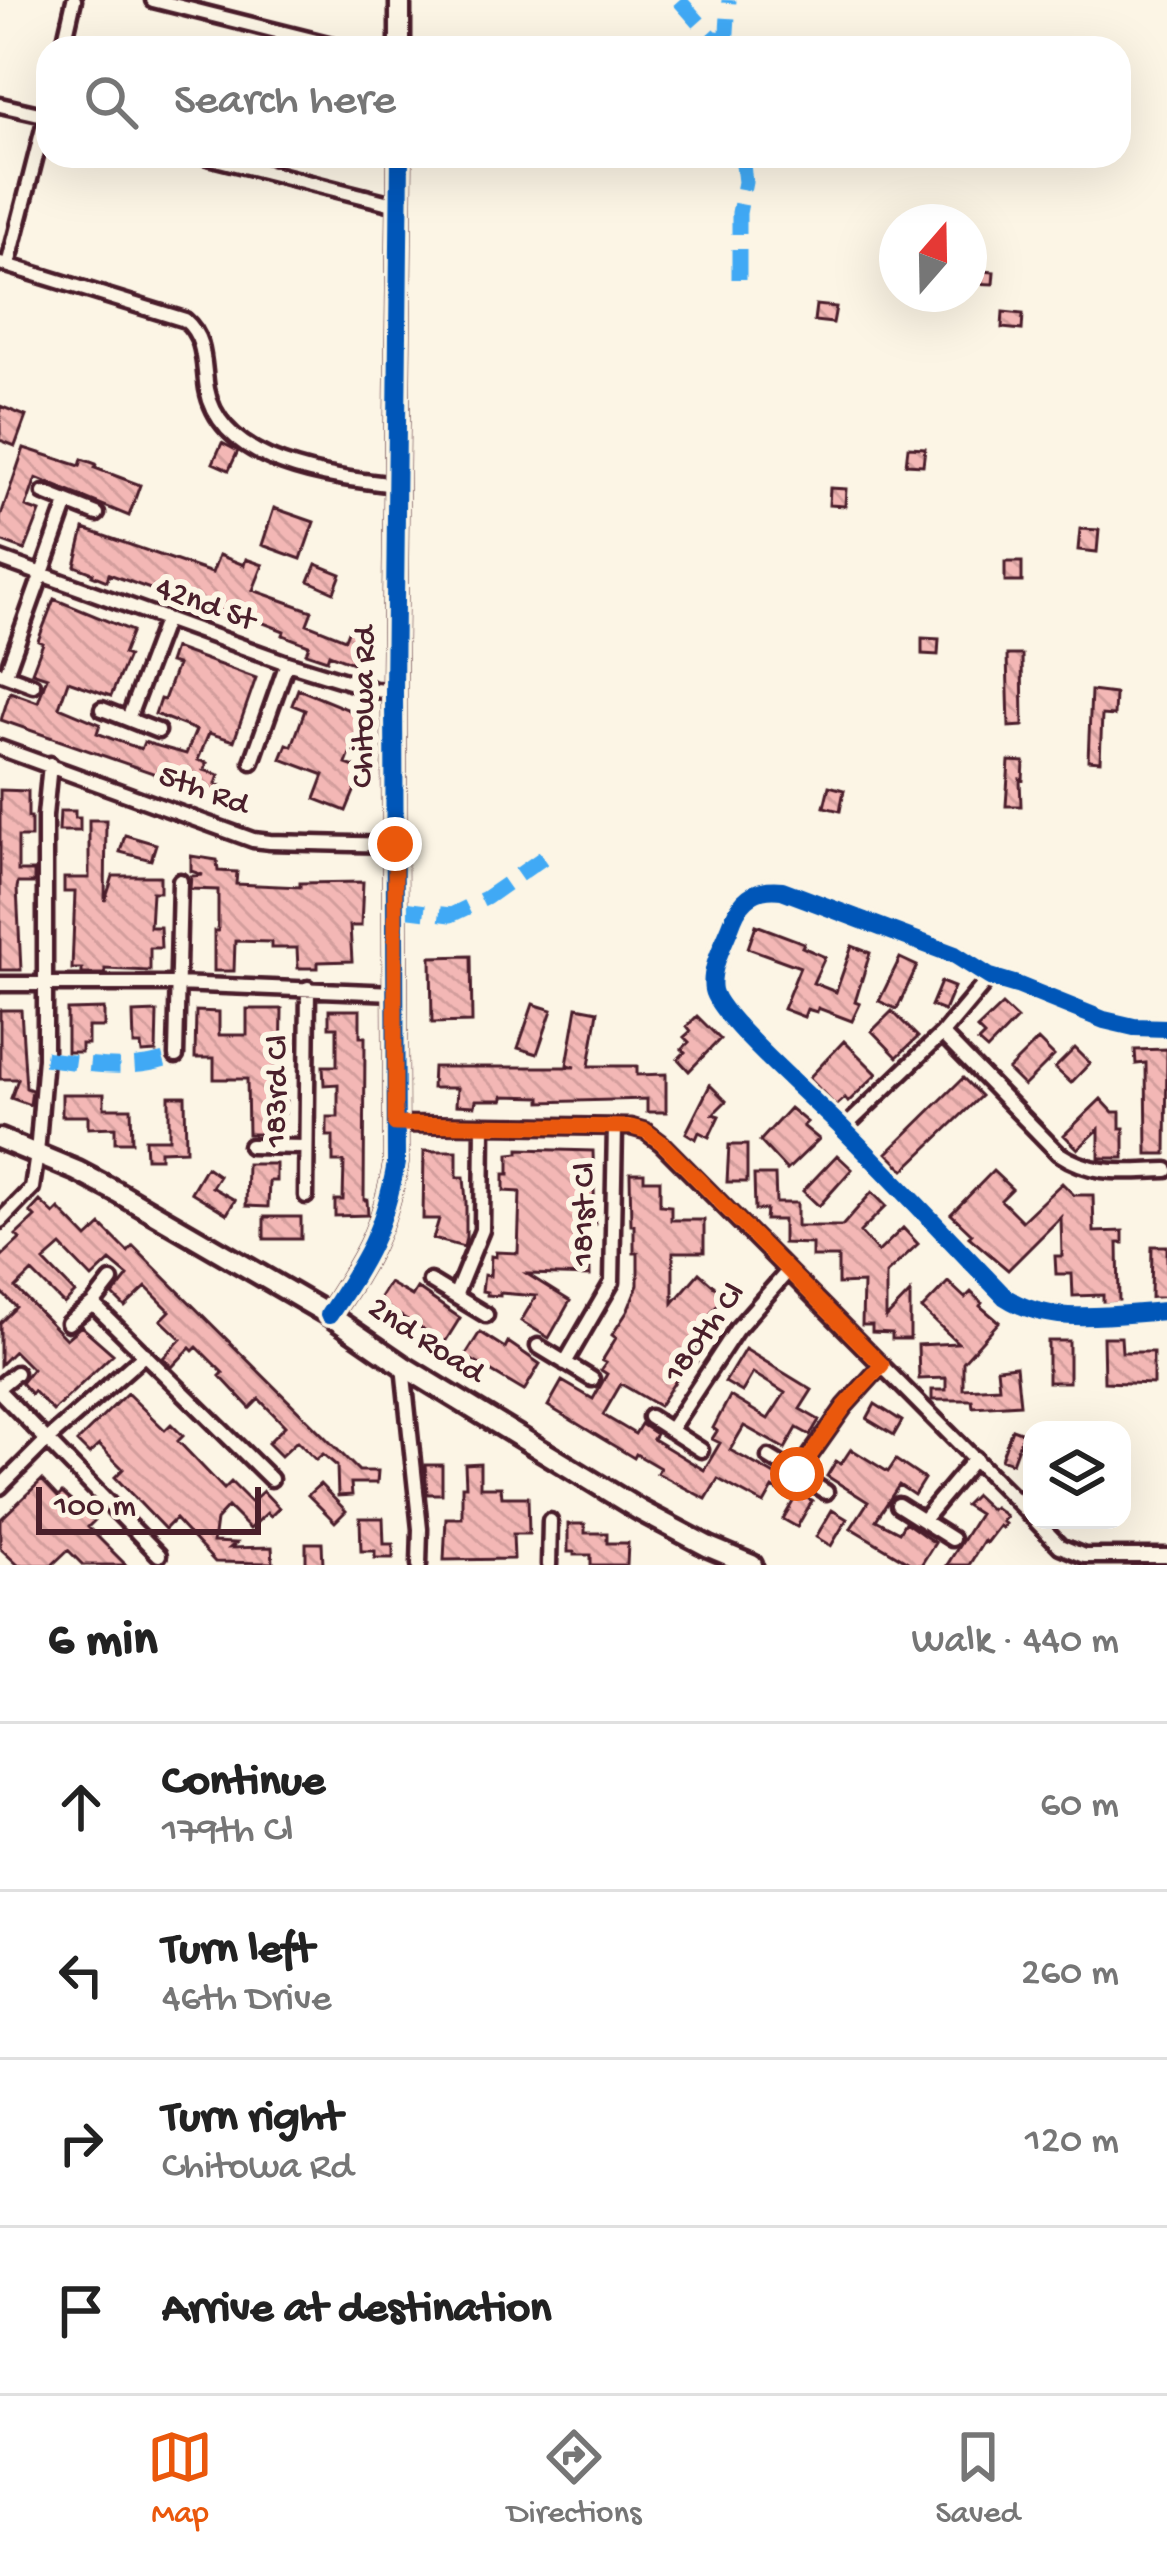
<!DOCTYPE html>
<html lang="en">
<head>
<meta charset="utf-8">
<style>
  :root { --surface:#fff; --page:#f6f6f6; --text:#222; --muted:#767676; --line:#e0e0e0; --accent:#ea580c }
  body { margin:0; font-family:"Gochi Hand",sans-serif; background:var(--page); color:var(--text) }
  .controls { position:absolute; right:36px; bottom:36px; display:grid; overflow:hidden; border-radius:24px; box-shadow:0 12px 48px #0002 }
  .controls button { width:108px; height:108px; display:grid; place-items:center; padding:0; border:0; border-bottom:3px solid var(--line); background:var(--surface); color:var(--text); font:60px sans-serif }
  .compass { position:absolute; left:879px; top:204px; width:108px; height:108px; border-radius:50%; background:var(--surface); box-shadow:0 12px 48px #0002; rotate:20deg }
  .scale { position:absolute; left:36px; bottom:30px; width:225px; box-sizing:border-box; padding-left:12px; border:6px solid #4a1f2b; border-top:0; font-size:33px; line-height:42px; white-space:nowrap; color:#4a1f2b; -webkit-text-stroke:9px #fcf5e5; paint-order:stroke }
  .stop { position:absolute; width:36px; height:36px; margin:-27px; border:9px solid #ea580c; border-radius:50%; background:#fff }
  .stop.end { background:#ea580c; border-color:#fff; box-shadow:0 3px 12px #0008 }
  .list { margin:0; padding:0; list-style:none }
  h2 { display:flex; justify-content:space-between; align-items:center; height:156px; margin:0; padding:0 48px; font-size:51px }
  h2 small { font-size:39px; font-weight:400; color:var(--muted) }
  .list li { display:grid; grid-template-columns:78px 1fr auto; gap:36px; align-items:center; box-sizing:border-box; height:168px; padding:0 48px; border-top:3px solid var(--line) }
  .list b { display:block; font-size:45px; white-space:nowrap }
  .list p { margin:0; font-size:39px; white-space:nowrap; color:var(--muted) }
  .list em { font-size:39px; font-style:normal; color:var(--muted) }
  .icon { flex:none; width:66px; height:66px; fill:none; stroke:currentColor; stroke-width:2; stroke-linecap:round; stroke-linejoin:round }
  .map { position:relative; flex:none; width:1167px; height:1565px; overflow:hidden }
  .search { position:absolute; background:var(--surface); box-shadow:0 12px 48px #0002; left:36px; right:36px; top:36px; height:132px; display:flex; align-items:center; gap:30px; box-sizing:border-box; padding:0 42px; border-radius:36px; color:var(--muted); font-size:45px }
  .sheet { height:828px; background:var(--surface) }
  nav { display:flex; justify-content:space-around; align-items:center; box-sizing:border-box; height:168px; border-top:3px solid var(--line); background:var(--surface); font-size:33px; color:var(--muted) }
  nav a { display:grid; justify-items:center; gap:6px }
  nav .on { color:var(--accent) }
  .map>svg:first-child { display:block }
  .building { fill:url(#building-back-hatch); stroke:#4a1f2b; stroke-width:3 }
  .lines { fill:none; stroke-linecap:round; stroke-linejoin:round }
  .street-casing { stroke:#4a1f2b; stroke-width:21 }
  .secondary-casing { stroke:#4a1f2b; stroke-width:27 }
  .street { stroke:#fcf5e5; stroke-width:12 }
  .secondary { stroke:#fcf5e5; stroke-width:18 }
  .quiet { stroke:#3fa9f5; stroke-width:15; stroke-dasharray:30 15; stroke-linecap:butt }
  .cycleway-casing { stroke:#fcf5e5; stroke-width:26 }
  .cycleway { stroke:#0057b8; stroke-width:18 }
  .route { stroke:#ea580c; stroke-width:15 }
  .labels { text-anchor:middle; dominant-baseline:central; stroke-width:12; stroke-linejoin:round; paint-order:stroke }
  .street-label { font-size:33px; fill:#4a1f2b; stroke:#fcf5e5 }
</style>
</head>
<body>
<div class="map">
<svg width="1167" height="1565" viewBox="0 0 1167 1565">
  <defs>
    <pattern id="building-back-hatch" width="6" height="6" patternUnits="userSpaceOnUse" patternTransform="scale(3)"><rect width="6" height="6" fill="#f3b7b5"/><path d="M-1 5l2 2M0 0l6 6M5-1l2 2" fill="none" stroke="#d29d9c"/></pattern>
  </defs>
  <rect width="100%" height="100%" fill="#fcf5e5"/>
  <filter id="ink" filterUnits="userSpaceOnUse"><feTurbulence type="fractalNoise" baseFrequency=".00833" numOctaves="2"/><feDisplacementMap in="SourceGraphic" scale="24" xChannelSelector="R" yChannelSelector="G"/><feConvolveMatrix kernelMatrix="1 2 1 2 8 2 1 2 1" color-interpolation-filters="sRGB"/></filter>
  <g filter="url(#ink)">
    <path class="building" d="M969,270l25,2 -1,12 -24,-1z
      M816,305l20,2 -3,16 -19,-2z
      M1003,312l20,2 -1,16 -20,-2z
      M0,406l26,10 -11,30 -15,-6z
      M222,443l16,8 -9,19 -16,-7z
      M908,447l17,1 -2,17 -17,-1z
      M24,448l56,18 2,-7 14,5 -1,4 45,17 -11,31 -93,-38 -10,29 14,5 -15,38 -25,-9v-23z
      M830,488l16,1 -1,17 -16,-1z
      M274,508l40,14 -13,37 -39,-14z
      M84,529l128,44 7,-18 25,10 2,-6 17,6 -10,25 59,21 -5,13 38,15 4,-10 16,7 -6,14 5,1 -6,14 -29,-11 -2,6 -21,-7 3,-8 -26,-10 1,-4 -38,-15 -1,4 -25,-9 -2,7 -14,-5 1,-3 -8,-4 -88,-32 -2,7 -15,-6 1,-2 -18,-7z
      M1080,529l19,1 -2,22 -19,-2z
      M1005,562h17v20h-17z
      M316,564l25,10 -7,18 -25,-11z
      M54,599l78,32 -9,23 5,2 -17,40 -43,-15 -9,26 41,17 -3,9 18,7 26,9 3,-7 42,12 10,-24 -41,-16 5,-15 4,1 13,-35 -8,-2 5,-15 82,30 -22,63 -25,-8 -11,27 9,3 -3,7 15,5 -3,9 8,3 -5,13 -38,-14 -26,-10 1,-2 -155,-54 9,-28 28,10 9,-25 -15,-5 11,-29 -5,-2z
      M922,638l17,1 -1,16 -16,-1z
      M1007,655h15l1,71 -14,1z
      M298,689l66,27 -18,48 17,6 -17,41 -31,-12 9,-24 -43,-16 6,-15 5,2 13,-36 -13,-5z
      M1091,691l24,3 -1,22 -12,-1 -2,46 -12,-1z
      M1009,761l15,1 -1,18 -3,-1 1,27h-15z
      M829,786l15,4 -4,21 -16,-4z
      M0,790l28,1v26h3v20h-13v34h16v12h-16l-1,5 4,82h-21z
      M60,811h15v7h5v13h-21z
      M89,820h17l-1,81 8,-25h47v16h-8l-2,35h10l1,21h-11v23l-45,-2v5h-23v-5h-10l3,-77h-11v-14h25z
      M125,835l31,9 -5,16 -31,-8z
      M191,856l26,4 1,11 19,1 -1,12 64,3v-4l63,-1 -2,44h-11l2,35 -34,1v6h-20l-1,-20h-26v-6l-36,-1 -1,30h-20v-40h4v-41l-28,-1 1,-13 12,-1 -12,-4z
      M756,925l48,18 -2,4 23,10 -12,26 23,9 16,-46 18,7 -15,49 5,2 -8,17 -34,-13 -1,4 -10,-3 -3,8 -21,-8 17,-42 -52,-19z
      M471,956l1,66 -40,1 -1,-66z
      M900,958l17,8 -20,43 -18,-8z
      M941,982l13,5 -10,24 -13,-5z
      M533,1004l19,6 -15,44 -19,-6z
      M1002,1005l15,14 -30,31 -9,-8 6,-6 -7,-7z
      M577,1007l21,4 -9,55h48v9l29,-1v38h-19v-13l-106,3v-5l-38,-1v4h-27l-1,6 -19,-1 1,-17h-25l1,-21h142l-8,-2z
      M104,1009v18h-16v17h-7v8h-14v-42z
      M247,1009h35l-1,55h6v21l-2,28h-5v21h-32l-1,-55h-33v-21h-19l1,-47 23,1v23h28z
      M0,1010h21l5,78 6,2 -2,15 -19,-7 7,-19h-18z
      M329,1010h31v27h5l-1,163h3l1,15 -33,1v-16h8l1,-38h-11v-26h-6v-19h11v-33l-14,1 -1,-19h14v-39h-8z
      M892,1011l26,26 -21,20 -25,-26z
      M157,1012l-1,40 -14,1 -1,-8h-7l-1,-32z
      M697,1016l23,23 -31,32 -11,-12 7,-7 -3,-3 7,-7 -5,-5 7,-6 -4,-5z
      M1038,1040l16,16 -30,30 -16,-16z
      M844,1041l33,33 -29,28 -3,-4 -9,8 -27,-28z
      M1075,1048l15,15 -19,20 -16,-15z
      M1167,1049l-1,105h-19l-1,-91 -10,1 -1,-14z
      M963,1078l18,18 -77,74 -17,-17z
      M710,1085l16,16 -13,13 6,2 -10,21 -10,-5 -3,7 -10,-6z
      M62,1094h42v14h27l1,34h-17v-15l-27,1v-12h-26z
      M169,1096h16l1,54 -26,1v7h-14l-1,-19h24z
      M1101,1099l12,13h7v16h4v30h-25v-29l-21,20 -14,-14z
      M790,1108l17,14 -4,4 16,13 -32,31 -27,-29z
      M729,1145h18v37h-20z
      M519,1149l74,2 2,73h-6l1,52 -63,-2 43,27 -21,37 -28,-17 15,-25 -36,-3v3l-13,-1v-3l-5,-1 2,-16 6,1 1,-20 5,1v-5l22,1 2,-61 -16,-1v-17h5v-20l10,-1z
      M424,1151h33v26h7l2,25v35l-2,10 -31,-8 6,-20h-16z
      M837,1155l15,14 -33,37 -16,-15z
      M247,1164h29v17h-7l-1,26 -22,-1z
      M206,1167l13,9 -7,11 23,13 -8,14 -36,-22z
      M993,1171l19,18 -11,11 21,21 40,-38 12,12h19l1,37 29,-1v12h-5l1,60 -16,1v-9l-30,1 -1,-22h-16l-1,-18h7l-1,-39 -53,53 -39,-33 3,-3 -21,-20z
      M630,1173h14v7h16v25l11,1v14h33v32h-31v51l26,-30 26,23 -18,22 7,4 -16,27 5,3 -8,12 -6,-4 -30,46 -38,-22 -18,31 32,19 6,-10 15,10 -3,5 51,31 16,-27 -8,-4 5,-8 -4,-3 17,-32 38,23 17,-26 -32,-20 -11,19 -17,-10 20,-33 67,41 -12,19 19,11 -9,15 -13,-7 -12,21 -41,-23 -14,24 59,33 -6,11 -10,-6 -9,16 -46,-25 -12,20 -49,-26 3,-5 -24,-14 -2,4 -86,-52 14,-25 31,18 14,-25 -6,-4 5,-7 -4,-2 14,-23 -4,-3 15,-23 11,-27v-32h-4v-28h-3z
      M754,1175h21l1,28h21v23h45l30,-34 14,14 -26,26 18,20 25,-24 15,16 -32,30v44l24,-25v46h-18v-6l-20,-1v-7h-10l1,-42 -25,1v-27h-26v-13l-29,-1v-23h-18l1,-10h-11z
      M40,1201l14,13 5,-5 28,29 14,-13 27,27 5,-6 226,225h19l-1,12h-26l1,12 -14,1 -1,-30 -14,-12 -7,6 -19,-19 -16,15 -13,-13 17,-17 -26,-27 -9,9 -30,-32 3,-3 -26,-26 -4,4 -3,-3 -18,19 -9,-9 18,-19 -20,-19 9,-9 -24,-24 -21,20 -12,-12 15,-19 -18,-15 -18,17 -31,-32 -17,15 31,32 -11,11 -32,-32 -16,16 50,51 15,-13 32,28 -60,57 -20,-20 -2,3 -10,-11 11,-14 -18,-18 -14,14v-42l16,-16 -16,-16v-33l20,-19 -4,-4 19,-18 -5,-5z
      M264,1217h37v22h-37z
      M1152,1246h15v52h-16z
      M948,1282l17,16 6,-6 11,11 -2,3 19,16 -36,40v27l36,-2 -2,-19 19,-2 4,38 -47,3 -1,-7h-40v-10h14v-12l-27,1 -1,-34 40,-2 -36,-34z
      M389,1283l23,13 5,-8 43,30 -15,24 -68,-40z
      M480,1332l25,16 3,-6 32,22 -16,27 -59,-35z
      M1103,1337h18l1,15h31v32l-49,-2z
      M1048,1341h21v41h-21z
      M127,1393l38,37 6,-6 12,12 -5,5 46,48 7,-7 20,20 12,-11 16,17 -8,8 -4,-3 -17,16 -22,-22 -12,13 -3,22 23,1 -6,5 42,-1 1,16 -58,-1 -40,-43 -10,10 -50,-52 8,-8 -24,-24 -10,9 -12,-12z
      M875,1404l27,17 -8,14 -27,-16z
      M1012,1429l11,4 -11,30 -11,-4z
      M851,1449l37,23 8,-12 28,19 -10,16 -15,-10 -23,35 23,12 6,-10 30,21 -14,22h-8l-62,-37 17,-26 -41,-26 9,-15 5,3z
      M480,1463v24h21l1,10h26l1,37h-16l1,25 -70,1 2,-42h16v-32h4l-1,-22z
      M425,1465h17v29h-15z
      M42,1480l16,17 4,-4 32,28 -6,6 38,38h-43l-15,-15 -16,15h-34l-18,-17v-28z
      M320,1484l26,27 -11,11 -27,-27z
      M798,1493l14,8 -15,26 -14,-8z
      M975,1495l16,15 3,-3 12,9 -4,5 3,3 -3,4 -3,-2 -13,17 -2,-2 -15,24h-22l32,-51 -14,-9z
      M832,1510l15,9 -16,27 -15,-9z
      M360,1518h23l1,26h9v14h-18v-7h-14z
      M568,1524h17v9h22v10h21l-1,22h-36v-10h-17v-3h-6z
      M306,1543h16l1,22h-17z"/>
    <g class="lines">
      <defs>
        <path id="street" d="M153,0l191,48
          M63,48l11,-48
          M0,105l48,11
          M204,156l197,50
          M0,263l185,57c21,18 18,44 22,69 14,77 128,89 189,96
          M8,265l40,-156
          M44,493l53,21
          M0,559l287,104 88,27 19,2
          M1,673l32,12
          M6,674l61,-171
          M102,709l56,22
          M128,719l37,-98
          M0,748l253,92 17,2 125,3
          M252,762l35,-99
          M0,984h176l219,9
          M1167,1028l-33,-1 -30,-7 -87,-35 -27,-8 -35,-22 -173,-65c-25,-3 -40,7 -49,30 -7,20 -24,48 -20,70 5,27 107,115 132,141 54,54 106,110 160,166 46,30 109,17 162,14
          M942,1034l116,119c36,24 67,18 109,17
          M176,1056l4,-175
          M396,1124l235,3 14,4 16,12 371,374
          M843,1129l99,-95 48,-57
          M250,1146l54,1
          M306,1196l2,-208
          M0,1221l32,-33 5,-34 8,-96v-242l5,-52
          M430,1281l56,34
          M455,1296l27,-66 1,-105
          M93,1304l178,175
          M68,1323l25,-19 18,-23
          M538,1346l54,33
          M565,1363l47,-81 3,-155
          M403,1366l17,163 -1,36
          M0,1386l16,-13
          M0,1392l159,163
          M650,1417l51,33
          M670,1430l66,-100 52,-59
          M769,1457l57,35
          M797,1474l48,-68 37,-41
          M0,1487l46,-46 99,-87
          M898,1505l54,34
          M923,1520l52,-62
          M1035,1520l25,26 24,10h83
          M549,1565l1,-44"/>
        <path id="secondary" d="M400,48v-48
          M0,1139l77,32 40,21 212,123 74,51 238,145 68,36 43,18
          M329,1315c37,-56 55,-84 67,-152l-2,-471 6,-536"/>
      </defs>
      <use href="#street" class="street-casing"/>
      <use href="#secondary" class="secondary-casing"/>
      <use href="#street" class="street"/>
      <use href="#secondary" class="secondary"/>
      <path class="quiet" d="M679,0l33,37 14,3
        M726,48l3,-48
        M739,279v-66l6,-31 -3,-26
        M395,908l56,7 35,-17 67,-47
        M45,1058c43,7 90,15 131,-2"/>
      <defs>
        <path id="cycleway" d="M1167,1028l-33,-1 -30,-7 -87,-35 -27,-8 -35,-22 -173,-65c-25,-3 -40,7 -49,30 -7,20 -24,48 -20,70 5,27 107,115 132,141 54,54 106,110 160,166 46,30 109,17 162,14
          M329,1315c37,-56 55,-84 67,-152l-2,-471 6,-536"/>
      </defs>
      <use href="#cycleway" class="cycleway-casing"/>
      <use href="#cycleway" class="cycleway"/>
    </g>
  </g>
  <g class="lines" filter="url(#ink)">
    <path class="route" d="M395,844v280l236,3 15,4 16,12 220,222 -37,41 -48,68"/>
  </g>
  <g class="labels">
    <g class="street-label">
      <text transform="translate(205 606) rotate(20)">42nd St</text>
      <text transform="translate(366 707) rotate(-89)">Chitowa Rd</text>
      <text transform="translate(203 792) rotate(20)">5th Rd</text>
      <text transform="translate(279 1091) rotate(-89)">183rd Cl</text>
      <text transform="translate(586 1214) rotate(-89)">181st Cl</text>
      <text transform="translate(706 1334) rotate(-54)">180th Cl</text>
      <text transform="translate(425 1342) rotate(33)">2nd Road</text>
    </g>
  </g>
</svg>
<div class="controls">
<button><svg class="icon" aria-label="layers" viewBox="0 0 24 24"><path d="M12 4l9 5-9 5-9-5zM3 14l9 5 9-5"/></svg></button>
</div>
<svg class="compass" viewBox="-18 -18 36 36"><path d="M0-13l5 13h-10z" fill="#e53935"/><path d="M0 13l5-13h-10z" fill="#767676"/></svg>
<div class="scale">100 m</div>
<div class="stop" style="left:797px;top:1474px"></div>
<div class="stop end" style="left:395px;top:844px"></div>
<div class="search"><svg class="icon" aria-label="search" viewBox="0 0 24 24"><circle cx="10" cy="10" r="6"/><path d="M15 15l6 6"/></svg>Search here</div>
</div>
<section class="sheet">
<h2>6 min<small>Walk · 440 m</small></h2>
<ul class="list">
<li><svg class="icon" aria-label="ahead" viewBox="0 0 24 24"><path d="M12 20V5M6 11l6-6 6 6"/></svg><div><b>Continue</b><p>179th Cl</p></div><em>60 m</em></li>
<li><svg class="icon" aria-label="left" viewBox="0 0 24 24"><path d="M17 20v-9H6M10 6l-5 5 5 5"/></svg><div><b>Turn left</b><p>46th Drive</p></div><em>260 m</em></li>
<li><svg class="icon" aria-label="right" viewBox="0 0 24 24"><path d="M7 20v-9h11M14 6l5 5-5 5"/></svg><div><b>Turn right</b><p>Chitowa Rd</p></div><em>120 m</em></li>
<li><svg class="icon" aria-label="arrive" viewBox="0 0 24 24"><path d="M6 21V4h12l-3 4 3 4H6"/></svg><div><b>Arrive at destination</b></div></li>
</ul>
</section>
<nav>
<a class="on"><svg class="icon" aria-label="map" viewBox="0 0 24 24"><path d="M3 6l6-2 6 2 6-2v14l-6 2-6-2-6 2zM9 4v14M15 6v14"/></svg>Map</a>
<a><svg class="icon" aria-label="directions" viewBox="0 0 24 24"><path d="M12 3l9 9-9 9-9-9zM9 14v-3h6M13 9l2 2-2 2"/></svg>Directions</a>
<a><svg class="icon" aria-label="saved" viewBox="0 0 24 24"><path d="M7 4h10v16l-5-4-5 4z"/></svg>Saved</a>
</nav>
</body>
</html>
